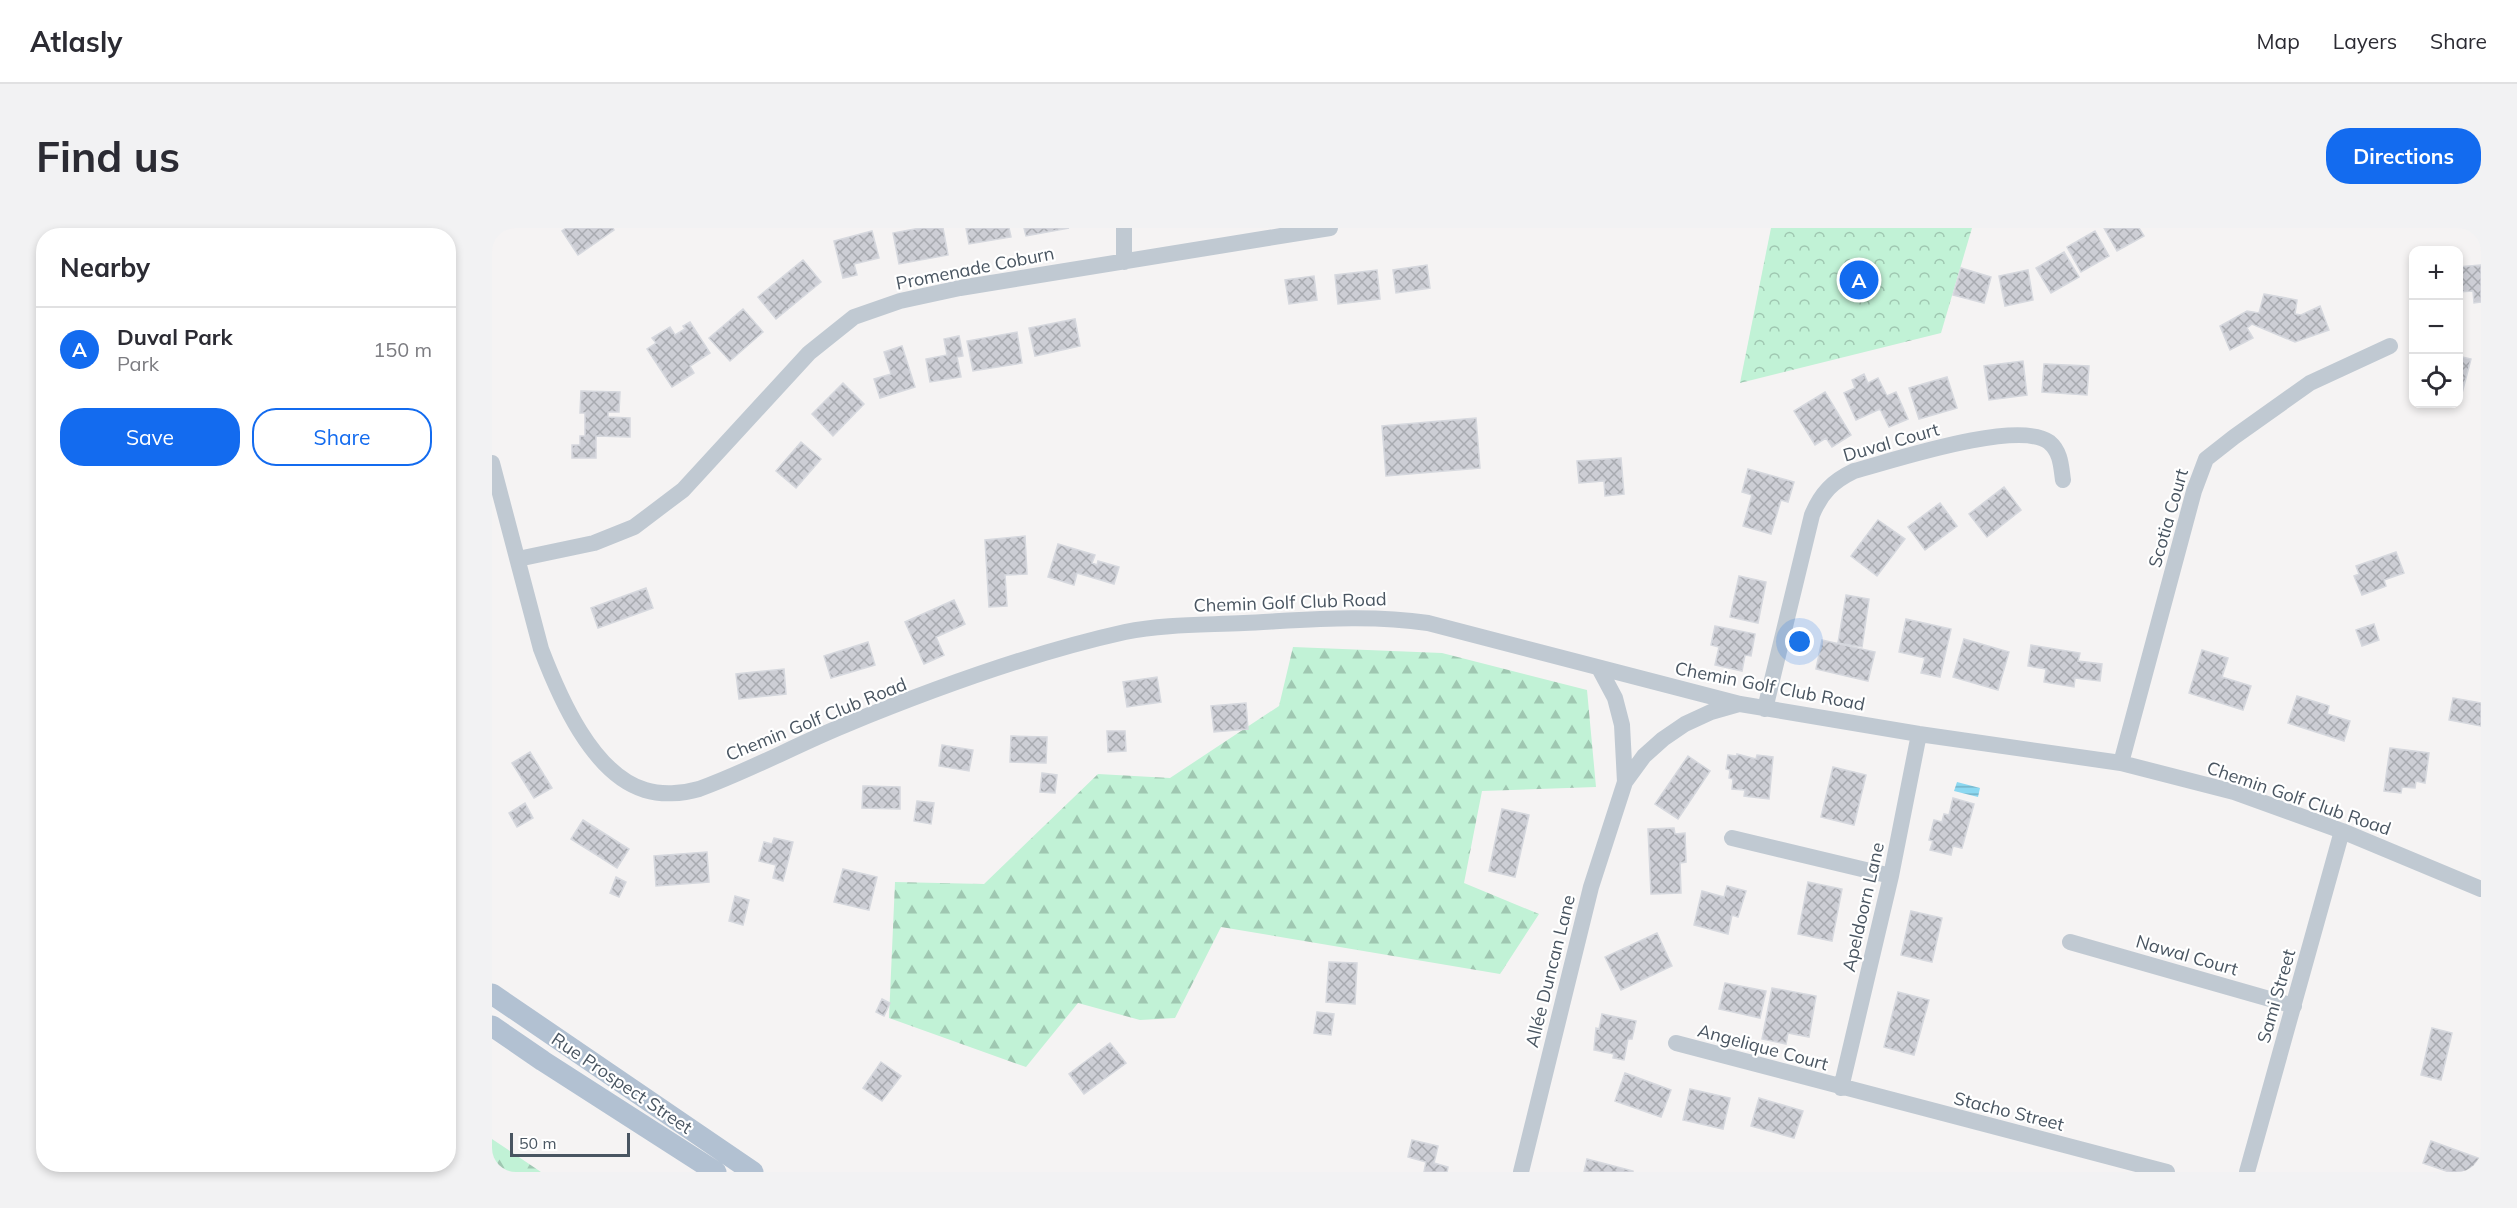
<!DOCTYPE html>
<html lang="en">
<head>
<meta charset="utf-8">
<style>
  :root { --surface:#fff; --page:#f2f2f3; --text:#2b2b33; --muted:#7c7c81; --line:#e1e1e2; --accent:#136bef }
  body { margin:0; font-family:Mulish,sans-serif; background:var(--page); color:var(--text) }
  .controls { position:absolute; right:18px; top:18px; display:grid; overflow:hidden; border-radius:12px; box-shadow:0 3px 9px #0003 }
  .controls button { width:54px; height:54px; display:grid; place-items:center; padding:0; border:0; border-bottom:2px solid var(--line); background:var(--surface); color:var(--text); font:30px sans-serif }
  .scale { position:absolute; left:18px; bottom:15px; width:120px; box-sizing:border-box; padding-left:6px; border:3px solid #495561; border-top:0; font-size:16px; line-height:21px; white-space:nowrap; color:#495561; -webkit-text-stroke:4px #fff; paint-order:stroke }
  .you { position:absolute; left:1308px; top:414px; width:21px; height:21px; margin:-15px; border:4px solid #fff; border-radius:50%; background:#1a73e8; box-shadow:0 0 0 9px #1a73e833 }
  .badge { display:grid; place-items:center; width:39px; height:39px; border-radius:50%; background:var(--accent); color:#fff; font-size:20px; font-weight:700 }
  .pin { position:absolute; translate:-50% -50%; border:3px solid #fff; box-shadow:0 2px 6px #0006 }
  .list { margin:0; padding:0; list-style:none }
  h2 { display:flex; justify-content:space-between; align-items:center; height:78px; margin:0; padding:0 24px; font-size:26px }
  h2 small { font-size:20px; font-weight:400; color:var(--muted) }
  .list li { display:grid; grid-template-columns:39px 1fr auto; gap:18px; align-items:center; box-sizing:border-box; height:84px; padding:0 24px; border-top:2px solid var(--line) }
  .list b { display:block; font-size:22px; white-space:nowrap }
  .list p { margin:0; font-size:20px; white-space:nowrap; color:var(--muted) }
  .list em { font-size:20px; font-style:normal; color:var(--muted) }
  .actions { display:flex; gap:12px; padding:18px 24px }
  .actions a { flex:1; padding:14px 0; border:2px solid var(--accent); border-radius:24px; text-align:center; font-size:21px; color:var(--accent) }
  .actions .main { background:var(--accent); color:#fff }
  .icon { flex:none; width:33px; height:33px; fill:none; stroke:currentColor; stroke-width:2; stroke-linecap:round; stroke-linejoin:round }
  .map { position:relative; flex:none; width:1989px; height:944px; overflow:hidden; border-radius:24px }
  header { display:flex; align-items:center; gap:36px; box-sizing:border-box; height:84px; padding:0 30px; background:var(--surface); border-bottom:2px solid var(--line) }
  header strong { font-size:28px }
  nav { display:flex; gap:33px; margin-inline-start:auto; font-size:21px }
  .intro { display:flex; align-items:center; justify-content:space-between; box-sizing:border-box; height:144px; padding:0 36px }
  h1 { margin:0; font-size:42px }
  .button { padding:15px 27px; border-radius:24px; background:var(--accent); color:#fff; font-size:21px; font-weight:700 }
  main { display:flex; gap:36px; padding:0 36px }
  aside { flex:1; background:var(--surface); border-radius:24px; box-shadow:0 3px 9px #0003 }
  .map>svg:first-child { display:block }
  .forest { fill:url(#forest-firs) }
  .park { fill:url(#park-crowns) }
  .water { fill:url(#water-rules) }
  .building { fill:url(#building-cross-hatch); stroke:#d6d8de; stroke-width:1.5 }
  .lines { fill:none; stroke-linecap:round; stroke-linejoin:round }
  .minor { stroke:#c0c9d2; stroke-width:16 }
  .major { stroke:#b2c1d2; stroke-width:21 }
  .labels { text-anchor:middle; dominant-baseline:central; stroke-width:4.5; stroke-linejoin:round; paint-order:stroke }
  .street-label { font-size:18px; fill:#495561; stroke:#fff }
</style>
</head>
<body>
<header>
<strong>Atlasly</strong>
<nav><a>Map</a><a>Layers</a><a>Share</a></nav>
</header>
<div class="intro"><h1>Find us</h1><a class="button">Directions</a></div>
<main>
<aside>
<h2>Nearby<small></small></h2>
<ul class="list">
<li><span class="badge">A</span><div><b>Duval Park</b><p>Park</p></div><em>150 m</em></li>
</ul>
<div class="actions"><a class="main">Save</a><a>Share</a></div>
</aside>
<div class="map">
<svg width="1989" height="944" viewBox="0 0 1989 944">
  <defs>
    <pattern id="forest-firs" width="22" height="20" patternUnits="userSpaceOnUse" patternTransform="scale(1.5)"><rect width="22" height="20" fill="#c1f2d6"/><path d="M5 1l3.5 6h-7zM16 11l3.5 6h-7z" fill="#9fc7b1"/></pattern>
    <pattern id="park-crowns" width="20" height="18" patternUnits="userSpaceOnUse" patternTransform="scale(1.5)"><rect width="20" height="18" fill="#c1f2d6"/><path d="M2 6a3 3 0 1 1 6 0M12 15a3 3 0 1 1 6 0" fill="none" stroke="#9fc7b1"/></pattern>
    <pattern id="water-rules" width="6" height="5" patternUnits="userSpaceOnUse" patternTransform="scale(1.5)"><rect width="6" height="5" fill="#8cd8f1"/><path d="M0 2.5h6" fill="none" stroke="#74b2c7"/></pattern>
    <pattern id="building-cross-hatch" width="8" height="8" patternUnits="userSpaceOnUse" patternTransform="scale(1.5)"><rect width="8" height="8" fill="#cdced5"/><path d="M0 0l8 8M0 8l8-8" fill="none" stroke="#a8aab0"/></pattern>
  </defs>
  <rect width="100%" height="100%" fill="#f5f3f3"/>
  <path class="forest" d="M801,419l149,6 145,37 9,97 -114,4 -18,92 75,31 -39,60 -279,-47 -46,91 -35,2 -62,-17 -52,64 -137,-49 6,-136 89,2 114,-110 72,4 109,-72z
    M0,911l49,33h-49z"/>
  <path class="park" d="M1279,0h201l-31,105 -201,50z"/>
  <path class="water" d="M1465,554l23,6 -2,9 -24,-6z"/>
  <path class="building" d="M74,0h47l1,2 -36,25 -16,-24z
    M428,0h23l5,27 -49,9 -6,-31z
    M474,0h43l2,9 -42,7z
    M532,0h45l-43,8z
    M1612,0h35l5,8 -27,15z
    M380,3l7,27 -25,6 3,11 -14,3 -9,-37z
    M1603,3l14,25 -28,16 -14,-25z
    M1572,24l15,25 -28,16 -15,-25z
    M311,32l18,22 -45,37 -18,-22z
    M935,37l3,23 -34,5 -3,-23z
    M1989,37v37l-7,1 -1,-12 -15,1v-25z
    M1469,40l30,9 -7,26 -31,-8z
    M885,42l3,29 -42,5 -3,-29z
    M1536,42l5,30 -28,6 -6,-30z
    M822,48l3,24 -28,4 -4,-24z
    M1772,66l33,6 -2,14 6,1 19,-9 9,24 -34,12 -43,-18 -5,4 6,10 -23,12 -10,-24 27,-15 12,2z
    M251,81l20,23 -33,29 -21,-23z
    M583,91l5,27 -45,10 -6,-28z
    M198,94l20,31 -20,13 4,7 -22,14 -25,-38 9,-6 -4,-5 18,-11 5,8 10,-6 -2,-3z
    M525,104l5,31 -49,8 -6,-30z
    M467,108l4,20 -6,1 4,20 -31,5 -4,-23 21,-4 -3,-16z
    M410,118l13,41 -35,11 -6,-19 17,-5 -7,-22z
    M1966,128l13,3 -11,42h-2z
    M1531,133l4,34 -38,5 -5,-34z
    M1552,136l45,2 -2,29 -45,-3z
    M1372,146l4,9 10,-5 9,18 9,-4 12,27 -19,8 -9,-18 -24,11 -12,-27 11,-5 -3,-8z
    M1455,149l10,31 -38,11 -10,-31z
    M351,155l21,21 -31,32 -21,-22z
    M89,163l39,1 -1,20h-11v5l22,1v19l-34,-1v22h-24v-13h8v-9h5v-23h-5z
    M1333,164l26,43 -19,12 -6,-9 -11,7 -21,-34z
    M984,190l4,50 -94,8 -4,-50z
    M309,214l20,17 -25,29 -20,-17z
    M1129,230l3,36 -19,2 -1,-15 -25,2 -2,-22z
    M1256,241l46,13 -6,20 -7,-2 -10,34 -28,-8 9,-31 -10,-3z
    M1512,259l17,23 -34,27 -18,-23z
    M1448,275l17,23 -32,24 -17,-23z
    M1386,292l27,19 -28,37 -26,-20z
    M533,308l2,38 -22,1 2,31 -18,1 -4,-67z
    M566,316l37,11 -3,8 5,2 1,-4 21,6 -5,17 -37,-11 -3,12 -26,-8z
    M1904,324l8,21 -20,7 2,6 -24,9 -8,-19 5,-2 -3,-8z
    M1247,348l27,6 -8,41 -28,-6z
    M154,360l7,20 -55,20 -7,-20z
    M1354,367l23,4 -7,48 -24,-4z
    M462,372l11,24 -29,13 8,18 -20,9 -19,-42z
    M1414,391l45,10 -11,48 -19,-4 4,-15 -26,-6z
    M1882,396l5,16 -17,6 -6,-16z
    M1223,398l40,8 -4,22 -6,-1 -3,16 -27,-6 4,-18 -8,-2z
    M1472,411l45,13 -11,38 -45,-13z
    M1330,412l53,12 -7,29 -52,-12z
    M376,414l7,23 -44,13 -7,-22z
    M1539,417l49,8 -2,8 24,3 -2,17 -25,-3 -1,9 -30,-5 2,-13 -18,-3z
    M1710,422l26,8 -6,19 29,9 -8,24 -54,-17z
    M292,441l2,25 -47,5 -3,-25z
    M665,449l4,25 -34,5 -4,-25z
    M1805,468l32,10 -2,8 23,7 -6,20 -56,-18z
    M1961,470l28,5v23l-32,-6z
    M754,475l2,26 -34,3 -3,-26z
    M615,503h18l1,20 -18,1z
    M519,508l36,1 -1,26 -36,-1z
    M450,517l31,5 -4,21 -30,-5z
    M1898,520l39,5 -4,30 -9,-2 -1,7 -13,-1 -1,6 -17,-2z
    M38,524l22,36 -18,10 -22,-35z
    M1245,526l19,5 1,-4 16,2 -4,42 -25,-3 1,-6 -13,-1 1,-10 -4,-1 1,-8 -4,-1 2,-14 9,1z
    M1196,528l22,15 -32,48 -23,-15z
    M1341,539l33,8 -12,50 -33,-8z
    M550,545l15,2 -2,18 -15,-1z
    M371,558l37,1v22l-38,-1z
    M1461,570l21,6 -12,44 -9,-2 -2,9 -21,-5 3,-9 -4,-1 5,-20 8,2 2,-8 5,1z
    M425,573l17,2 -3,21 -17,-3z
    M33,575l8,15 -16,9 -8,-14z
    M1010,581l27,6 -14,62 -26,-6z
    M91,592l46,29 -12,19 -46,-29z
    M1182,600l1,6 10,-1 1,29 -6,1 1,30 -30,1 -3,-65z
    M282,610l19,4 -10,39 -10,-3 3,-13 -17,-4 5,-19 8,2z
    M215,624l2,30 -53,4 -2,-30z
    M351,641l34,8 -8,33 -35,-8z
    M124,649l10,5 -7,15 -9,-4z
    M1316,654l34,7 -10,52 -34,-7z
    M1235,658l19,5 -8,26 -6,-2 -4,19 -34,-9 8,-34 22,6z
    M243,668l14,4 -6,25 -14,-4z
    M1419,683l31,7 -10,44 -31,-7z
    M1165,705l15,33 -51,24 -16,-33z
    M837,734l28,1 -2,41 -29,-2z
    M1233,755l41,8 -6,27 -41,-9z
    M1280,760l44,8 -7,41 -21,-4 -2,11 -24,-5z
    M1406,764l31,8 -15,55 -30,-8z
    M390,771l8,4 -6,13 -8,-4z
    M825,784l17,2 -3,21 -17,-2z
    M1110,786l34,7 -4,18h-4l-4,21 -11,-2 1,-4 -20,-4 2,-22 3,1z
    M1940,800l20,5 -11,47 -20,-5z
    M618,815l16,20 -42,31 -15,-20z
    M389,834l20,14 -19,25 -19,-13z
    M1133,845l46,17 -10,27 -46,-16z
    M1198,861l40,9 -7,31 -40,-9z
    M1267,870l44,13 -9,27 -43,-12z
    M920,912l26,6 -4,17 14,4 -1,5h-23l2,-10 -18,-5z
    M1939,913l50,18 -4,13h-28l-26,-9z
    M1095,931l46,12v1h-49z"/>
  <g class="lines">
    <path class="minor" d="M632,34v-34
      M0,235l49,186c18,47 51,125 104,141 16,5 37,4 54,-1 50,-18 97,-44 146,-64 90,-37 185,-72 280,-93 39,-8 79,-7 119,-9 62,-3 123,-9 184,0l312,81 179,30 202,29 113,29 108,39 139,58
      M26,331l76,-16 40,-16 49,-37 126,-137 45,-36 46,-16 60,-13 370,-60
      M1107,440l16,30 7,27 3,57
      M1273,481l47,-194c9,-22 21,-34 42,-44 38,-10 163,-52 195,-29 12,10 12,24 14,38
      M1629,535l73,-272 12,-32 28,-22 76,-54 80,-37
      M1240,610l159,38
      M1578,714l224,64
      M1184,815l491,129
      M1349,860l50,-212 28,-142
      M1029,944l70,-285 34,-105 19,-26 19,-17 22,-15 26,-12 28,-8
      M1755,944l95,-341"/>
    <path class="major" d="M0,766l261,178
      M0,798l51,35 173,111"/>
  </g>
  <g class="labels">
    <g class="street-label">
      <text transform="translate(483 40) rotate(-11)">Promenade Coburn</text>
      <text transform="translate(1399 214) rotate(-16)">Duval Court</text>
      <text transform="translate(1676 290) rotate(-74)">Scotia Court</text>
      <text transform="translate(798 374) rotate(-2)">Chemin Golf Club Road</text>
      <text transform="translate(1278 458) rotate(11)">Chemin Golf Club Road</text>
      <text transform="translate(324 491) rotate(-22)">Chemin Golf Club Road</text>
      <text transform="translate(1807 570) rotate(19)">Chemin Golf Club Road</text>
      <text transform="translate(1371 679) rotate(-77)">Apeldoorn Lane</text>
      <text transform="translate(1695 727) rotate(16)">Nawal Court</text>
      <text transform="translate(1058 743) rotate(-76)">Allée Duncan Lane</text>
      <text transform="translate(1784 768) rotate(-74)">Sami Street</text>
      <text transform="translate(1271 819) rotate(15)">Angelique Court</text>
      <text transform="translate(130 855) rotate(34)">Rue Prospect Street</text>
      <text transform="translate(1517 883) rotate(14)">Stacho Street</text>
    </g>
  </g>
</svg>
<div class="controls">
<button>+</button>
<button>−</button>
<button><svg class="icon" aria-label="locate" viewBox="0 0 24 24"><circle cx="12" cy="12" r="6"/><path d="M12 2v4M12 18v4M2 12h4M18 12h4"/></svg></button>
</div>
<div class="scale">50 m</div>
<div class="you"></div>
<div class="pin badge" style="left:1367px;top:52px">A</div>
</div>
</main>
</body>
</html>
